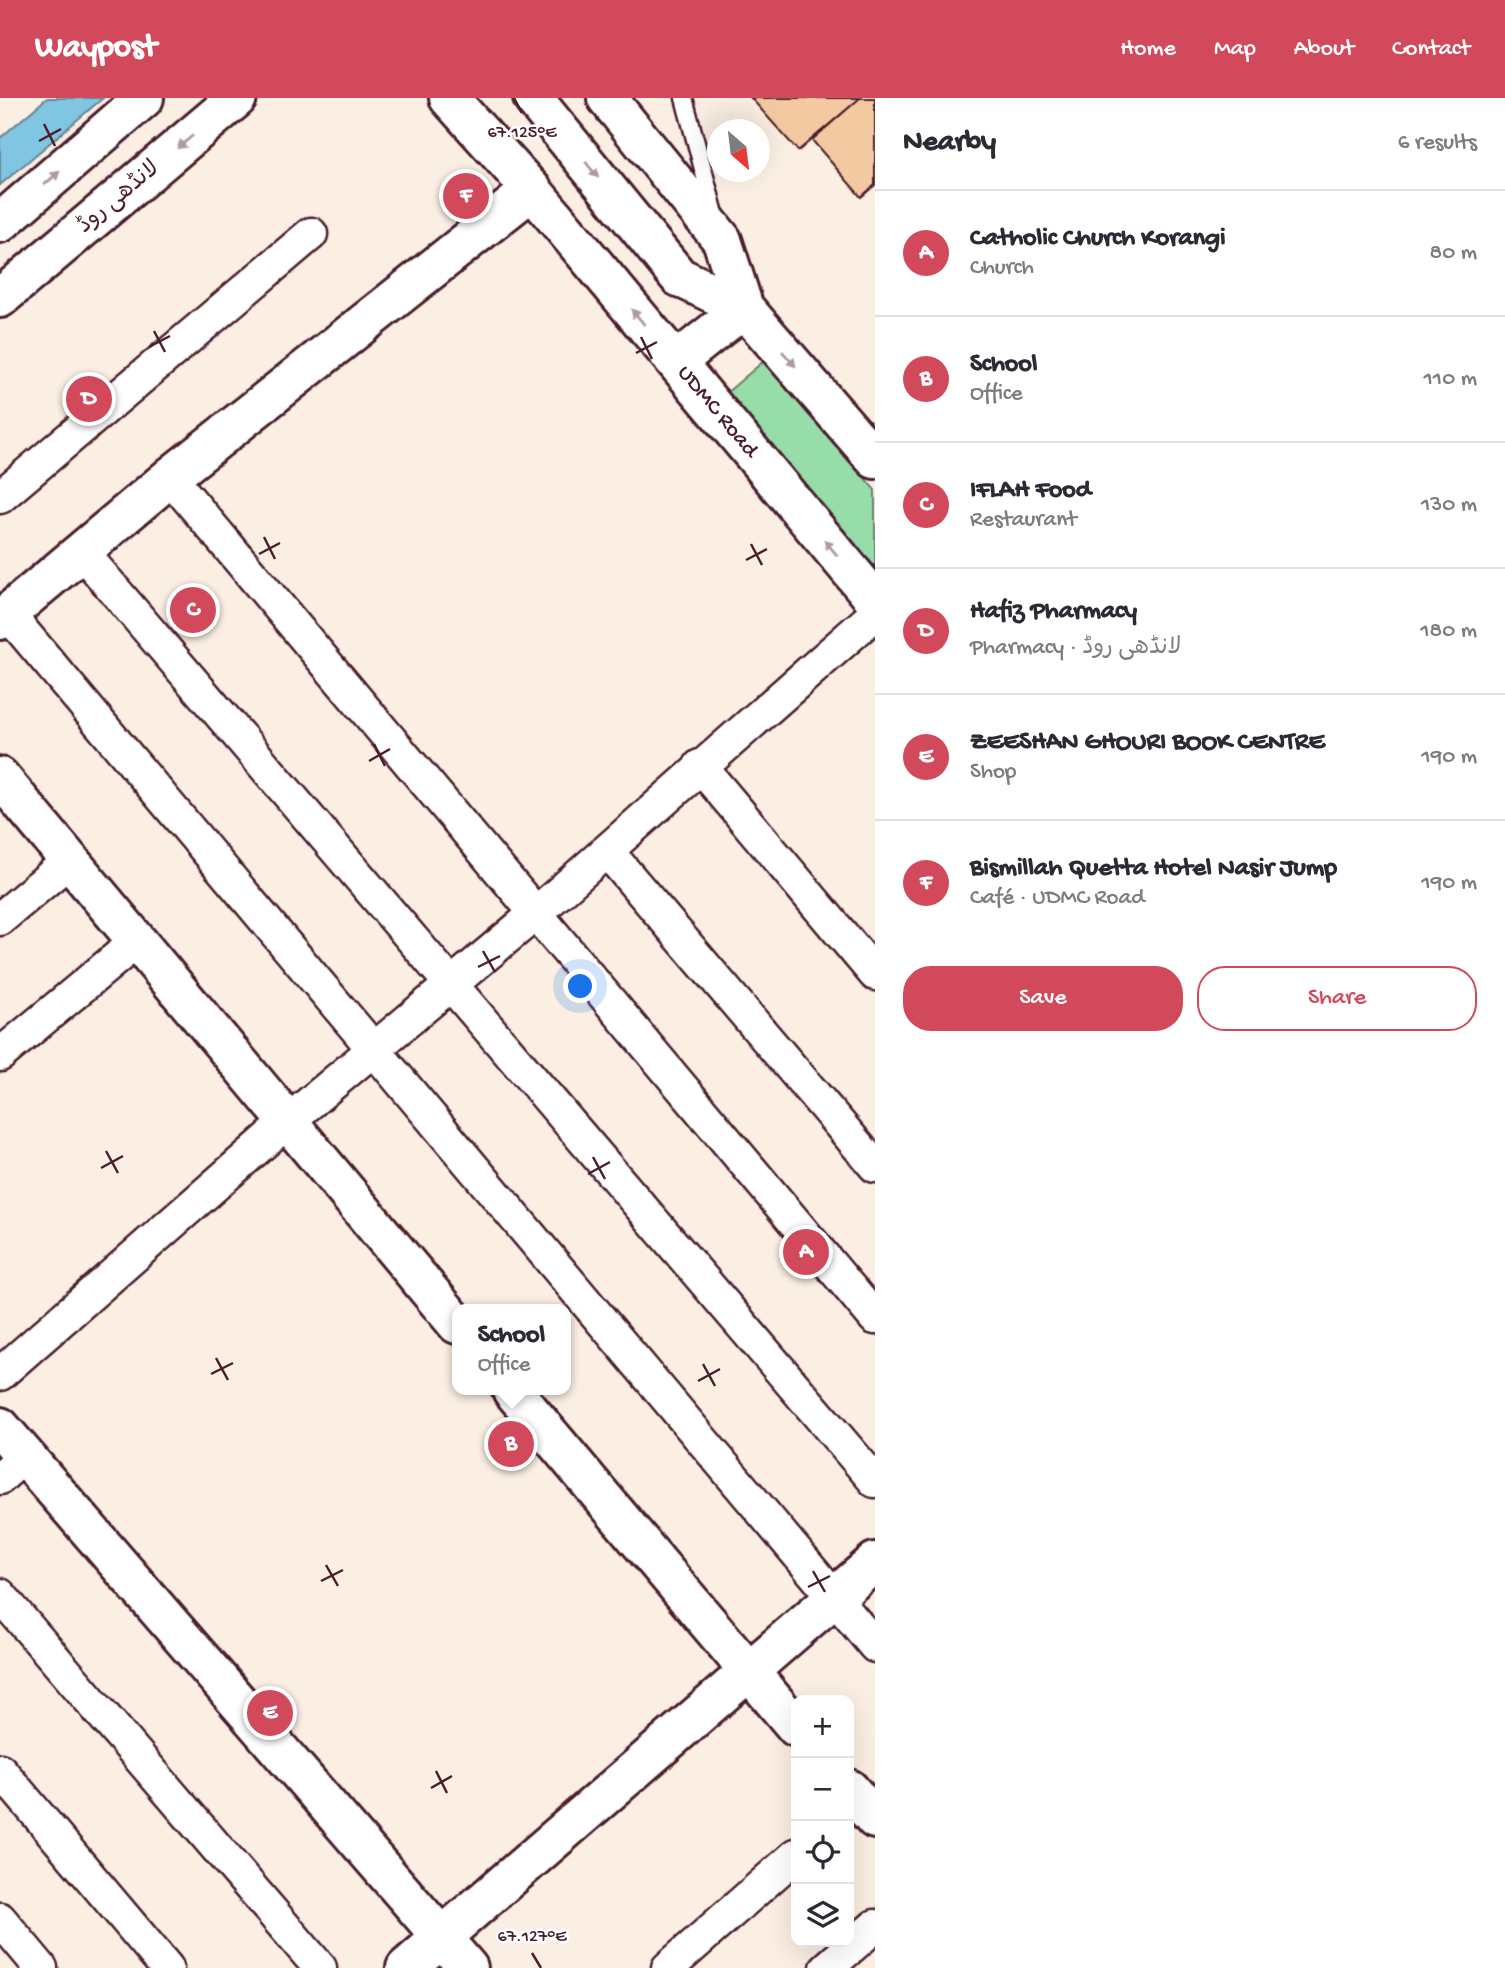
<!DOCTYPE html>
<html lang="en">
<head>
<meta charset="utf-8">
<style>
  :root { --surface:#fff; --page:#f2f2f3; --text:#2b2b33; --muted:#7c7c81; --line:#e1e1e2; --accent:#d1495b }
  body { margin:0; font-family:"Gochi Hand","Playpen Sans Arabic",sans-serif; background:var(--page); color:var(--text) }
  .controls { position:absolute; right:21px; bottom:21px; display:grid; overflow:hidden; border-radius:14px; box-shadow:0 7px 28px #0002 }
  .controls button { width:63px; height:63px; display:grid; place-items:center; padding:0; border:0; border-bottom:2px solid var(--line); background:var(--surface); color:var(--text); font:35px sans-serif }
  .compass { position:absolute; left:707px; top:21px; width:63px; height:63px; border-radius:50%; background:var(--surface); box-shadow:0 7px 28px #0002; rotate:152deg }
  .you { position:absolute; left:581px; top:889px; width:24px; height:24px; margin:-18px; border:5px solid #fff; border-radius:50%; background:#1a73e8; box-shadow:0 0 0 10px #1a73e833 }
  .badge { display:grid; place-items:center; width:46px; height:46px; border-radius:50%; background:var(--accent); color:#fff; font-size:23px; font-weight:700 }
  .pin { position:absolute; translate:-50% -50%; border:4px solid #fff; box-shadow:0 2px 7px #0006 }
  .popup { position:absolute; left:452px; top:1206px; width:119px; height:91px; box-sizing:border-box; display:grid; place-content:center; border-radius:14px; background:var(--surface); filter:drop-shadow(0 2px 5px #0005); font-size:23px; white-space:nowrap; color:var(--muted) }
  .popup b { font-size:26px; color:var(--text) }
  .popup::after { content:''; position:absolute; left:50%; top:100%; margin-left:-14px; border:14px solid transparent; border-top-color:var(--surface) }
  .list { margin:0; padding:0; list-style:none }
  h2 { display:flex; justify-content:space-between; align-items:center; height:91px; margin:0; padding:0 28px; font-size:30px }
  h2 small { font-size:23px; font-weight:400; color:var(--muted) }
  .list li { display:grid; grid-template-columns:46px 1fr auto; gap:21px; align-items:center; box-sizing:border-box; height:126px; padding:0 28px; border-top:2px solid var(--line) }
  .list b { display:block; font-size:26px; white-space:nowrap }
  .list p { margin:0; font-size:23px; white-space:nowrap; color:var(--muted) }
  .list em { font-size:23px; font-style:normal; color:var(--muted) }
  .actions { display:flex; gap:14px; padding:21px 28px }
  .actions a { flex:1; padding:16px 0; border:2px solid var(--accent); border-radius:28px; text-align:center; font-size:24px; color:var(--accent) }
  .actions .main { background:var(--accent); color:#fff }
  .icon { flex:none; width:38px; height:38px; fill:none; stroke:currentColor; stroke-width:2; stroke-linecap:round; stroke-linejoin:round }
  .map { position:relative; flex:none; width:875px; height:1870px; overflow:hidden }
  header { display:flex; align-items:center; gap:42px; box-sizing:border-box; height:98px; padding:0 35px; background:var(--accent); color:#fff }
  header strong { font-size:33px }
  nav { display:flex; gap:38px; margin-inline-start:auto; font-size:24px }
  main { display:flex }
  aside { flex:1; background:var(--surface) }
  .map>svg:first-child { display:block }
  .green { fill:#96ddaa; stroke:#707e6a; stroke-width:2 }
  .water { fill:#80c5e1; stroke:#6a8398; stroke-width:2 }
  .building { fill:#f2c9a1; stroke:#4a1f2b; stroke-width:2 }
  .lines { fill:none; stroke-linecap:round; stroke-linejoin:round }
  .service-casing { stroke:#4a1f2b; stroke-width:21 }
  .minor-casing { stroke:#4a1f2b; stroke-width:37 }
  .tertiary-casing { stroke:#4a1f2b; stroke-width:44 }
  .secondary-casing { stroke:#4a1f2b; stroke-width:44 }
  .primary-casing { stroke:#4a1f2b; stroke-width:44 }
  .service { stroke:#fff; stroke-width:16 }
  .minor { stroke:#fff; stroke-width:32 }
  .tertiary { stroke:#fff; stroke-width:38 }
  .secondary { stroke:#fff; stroke-width:38 }
  .primary { stroke:#fff; stroke-width:38 }
  .oneway { fill:#ae9aa0 }
  .ticks { fill:none; stroke:#4a1f2b; stroke-width:2.5 }
  .labels { text-anchor:middle; dominant-baseline:central; stroke-width:5; stroke-linejoin:round; paint-order:stroke }
  .street-label { font-size:23px; fill:#4a1f2b; stroke:#fff }
  .ticks-label { font-size:18px; text-anchor:middle; fill:#4a1f2b; stroke:#fff; stroke-width:5; stroke-linejoin:round; paint-order:stroke }
</style>
</head>
<body>
<header>
<strong>Waypost</strong>
<nav><a>Home</a><a>Map</a><a>About</a><a>Contact</a></nav>
</header>
<main>
<div class="map">
<svg width="875" height="1870" viewBox="0 0 875 1870">
  <rect width="100%" height="100%" fill="#fbefe3"/>
  <filter id="ink" filterUnits="userSpaceOnUse"><feTurbulence type="fractalNoise" baseFrequency=".0143" numOctaves="2"/><feDisplacementMap in="SourceGraphic" scale="14" xChannelSelector="R" yChannelSelector="G"/><feConvolveMatrix kernelMatrix="1 2 1 2 8 2 1 2 1" color-interpolation-filters="sRGB"/></filter>
  <g filter="url(#ink)">
    <path class="green" d="M765,262l110,130v81l-150,-177z"/>
    <path class="water" d="M47,0h56l-103,87v-47z"/>
    <path class="building" d="M751,0h109l-62,53z
      M860,0h15v87l-14,12 -49,-57z"/>
    <g class="lines">
      <defs>
        <path id="service" d="M684,0l31,116"/>
        <path id="minor" d="M170,379l705,841
          M0,399l311,-263
          M81,453l794,930
          M8,516l867,1032
          M700,668l175,208
          M607,753l268,315
          M0,821l70,-59
          M0,957l137,-114
          M0,1276l287,-252 248,-208 340,-300
          M0,1380l24,-22
          M0,1497l320,373
          M0,1672l167,198
          M0,1821l41,49
          M668,1870l128,-113
          M827,1870l48,-42"/>
        <path id="tertiary" d="M0,522l170,-143 362,-287
          M0,679l457,547
          M512,1292l284,337
          M0,1329l468,541
          M849,1691l26,30
          M406,1870l469,-406"/>
        <path id="secondary" d="M449,0l83,92 343,410
          M533,0l146,179 65,31
          M607,0l115,142 22,68 131,151
          M676,264l68,-54"/>
        <path id="primary" d="M612,0l3,10
          M0,125l144,-125
          M0,200l237,-200"/>
      </defs>
      <use href="#service" class="service-casing"/>
      <use href="#minor" class="minor-casing"/>
      <use href="#tertiary" class="tertiary-casing"/>
      <use href="#secondary" class="secondary-casing"/>
      <use href="#primary" class="primary-casing"/>
      <use href="#service" class="service"/>
      <use href="#minor" class="minor"/>
      <use href="#tertiary" class="tertiary"/>
      <use href="#secondary" class="secondary"/>
      <use href="#primary" class="primary"/>
    </g>
    <defs><path id="oneway-solid" d="M-6-.8H1V-3.2L6.5 0L1 3.2V.8H-6Z" transform="scale(1.75)"/></defs>
    <g class="oneway">
      <use href="#oneway-solid" transform="translate(185 44) rotate(140)"/>
      <use href="#oneway-solid" transform="translate(592 72) rotate(51)"/>
      <use href="#oneway-solid" transform="translate(52 80) rotate(-41)"/>
      <use href="#oneway-solid" transform="translate(638 219) rotate(-130)"/>
      <use href="#oneway-solid" transform="translate(789 261) rotate(49)"/>
      <use href="#oneway-solid" transform="translate(831 450) rotate(-130)"/>
    </g>
  </g>
  <path class="ticks" d="M514,0l8,15M44,26l11,22M39,43l22,-12M154,233l11,21M641,239l11,22M149,249l21,-11M636,255l21,-11M264,439l11,22M751,446l11,21M259,456l21,-11M746,462l21,-11M374,646l11,22M369,663l21,-12M483,853l12,21M478,869l22,-11M106,1053l12,22M593,1059l12,22M101,1070l22,-12M588,1076l22,-12M216,1260l12,22M703,1266l12,22M211,1276l22,-11M698,1283l22,-12M326,1467l12,21M813,1473l12,21M321,1483l22,-11M808,1489l22,-11M436,1673l11,22M431,1690l21,-12M532,1855l9,15"/>
  <g class="labels">
    <g class="street-label">
      <text transform="translate(119 100) rotate(-40)">لانڈھی روڈ</text>
      <text transform="translate(717 314) rotate(50)">UDMC Road</text>
    </g>
  </g>
  <g class="ticks-label">
    <text x="522" y="39">67.125°E</text>
    <text x="532" y="1843">67.127°E</text>
  </g>
</svg>
<div class="controls">
<button>+</button>
<button>−</button>
<button><svg class="icon" aria-label="locate" viewBox="0 0 24 24"><circle cx="12" cy="12" r="6"/><path d="M12 2v4M12 18v4M2 12h4M18 12h4"/></svg></button>
<button><svg class="icon" aria-label="layers" viewBox="0 0 24 24"><path d="M12 4l9 5-9 5-9-5zM3 14l9 5 9-5"/></svg></button>
</div>
<svg class="compass" viewBox="-18 -18 36 36"><path d="M0-13l5 13h-10z" fill="#e53935"/><path d="M0 13l5-13h-10z" fill="#7c7c81"/></svg>
<div class="you"></div>
<div class="pin badge" style="left:806px;top:1154px">A</div>
<div class="pin badge" style="left:511px;top:1346px">B</div>
<div class="popup"><b>School</b>Office</div>
<div class="pin badge" style="left:193px;top:512px">C</div>
<div class="pin badge" style="left:89px;top:301px">D</div>
<div class="pin badge" style="left:270px;top:1615px">E</div>
<div class="pin badge" style="left:466px;top:98px">F</div>
</div>
<aside>
<h2>Nearby<small>6 results</small></h2>
<ul class="list">
<li><span class="badge">A</span><div><b>Catholic Church Korangi</b><p>Church</p></div><em>80 m</em></li>
<li><span class="badge">B</span><div><b>School</b><p>Office</p></div><em>110 m</em></li>
<li><span class="badge">C</span><div><b>IFLAH Food</b><p>Restaurant</p></div><em>130 m</em></li>
<li><span class="badge">D</span><div><b>Hafiz Pharmacy</b><p>Pharmacy · لانڈھی روڈ</p></div><em>180 m</em></li>
<li><span class="badge">E</span><div><b>ZEESHAN GHOURI BOOK CENTRE</b><p>Shop</p></div><em>190 m</em></li>
<li><span class="badge">F</span><div><b>Bismillah Quetta Hotel Nasir Jump</b><p>Café · UDMC Road</p></div><em>190 m</em></li>
</ul>
<div class="actions"><a class="main">Save</a><a>Share</a></div>
</aside>
</main>
</body>
</html>
